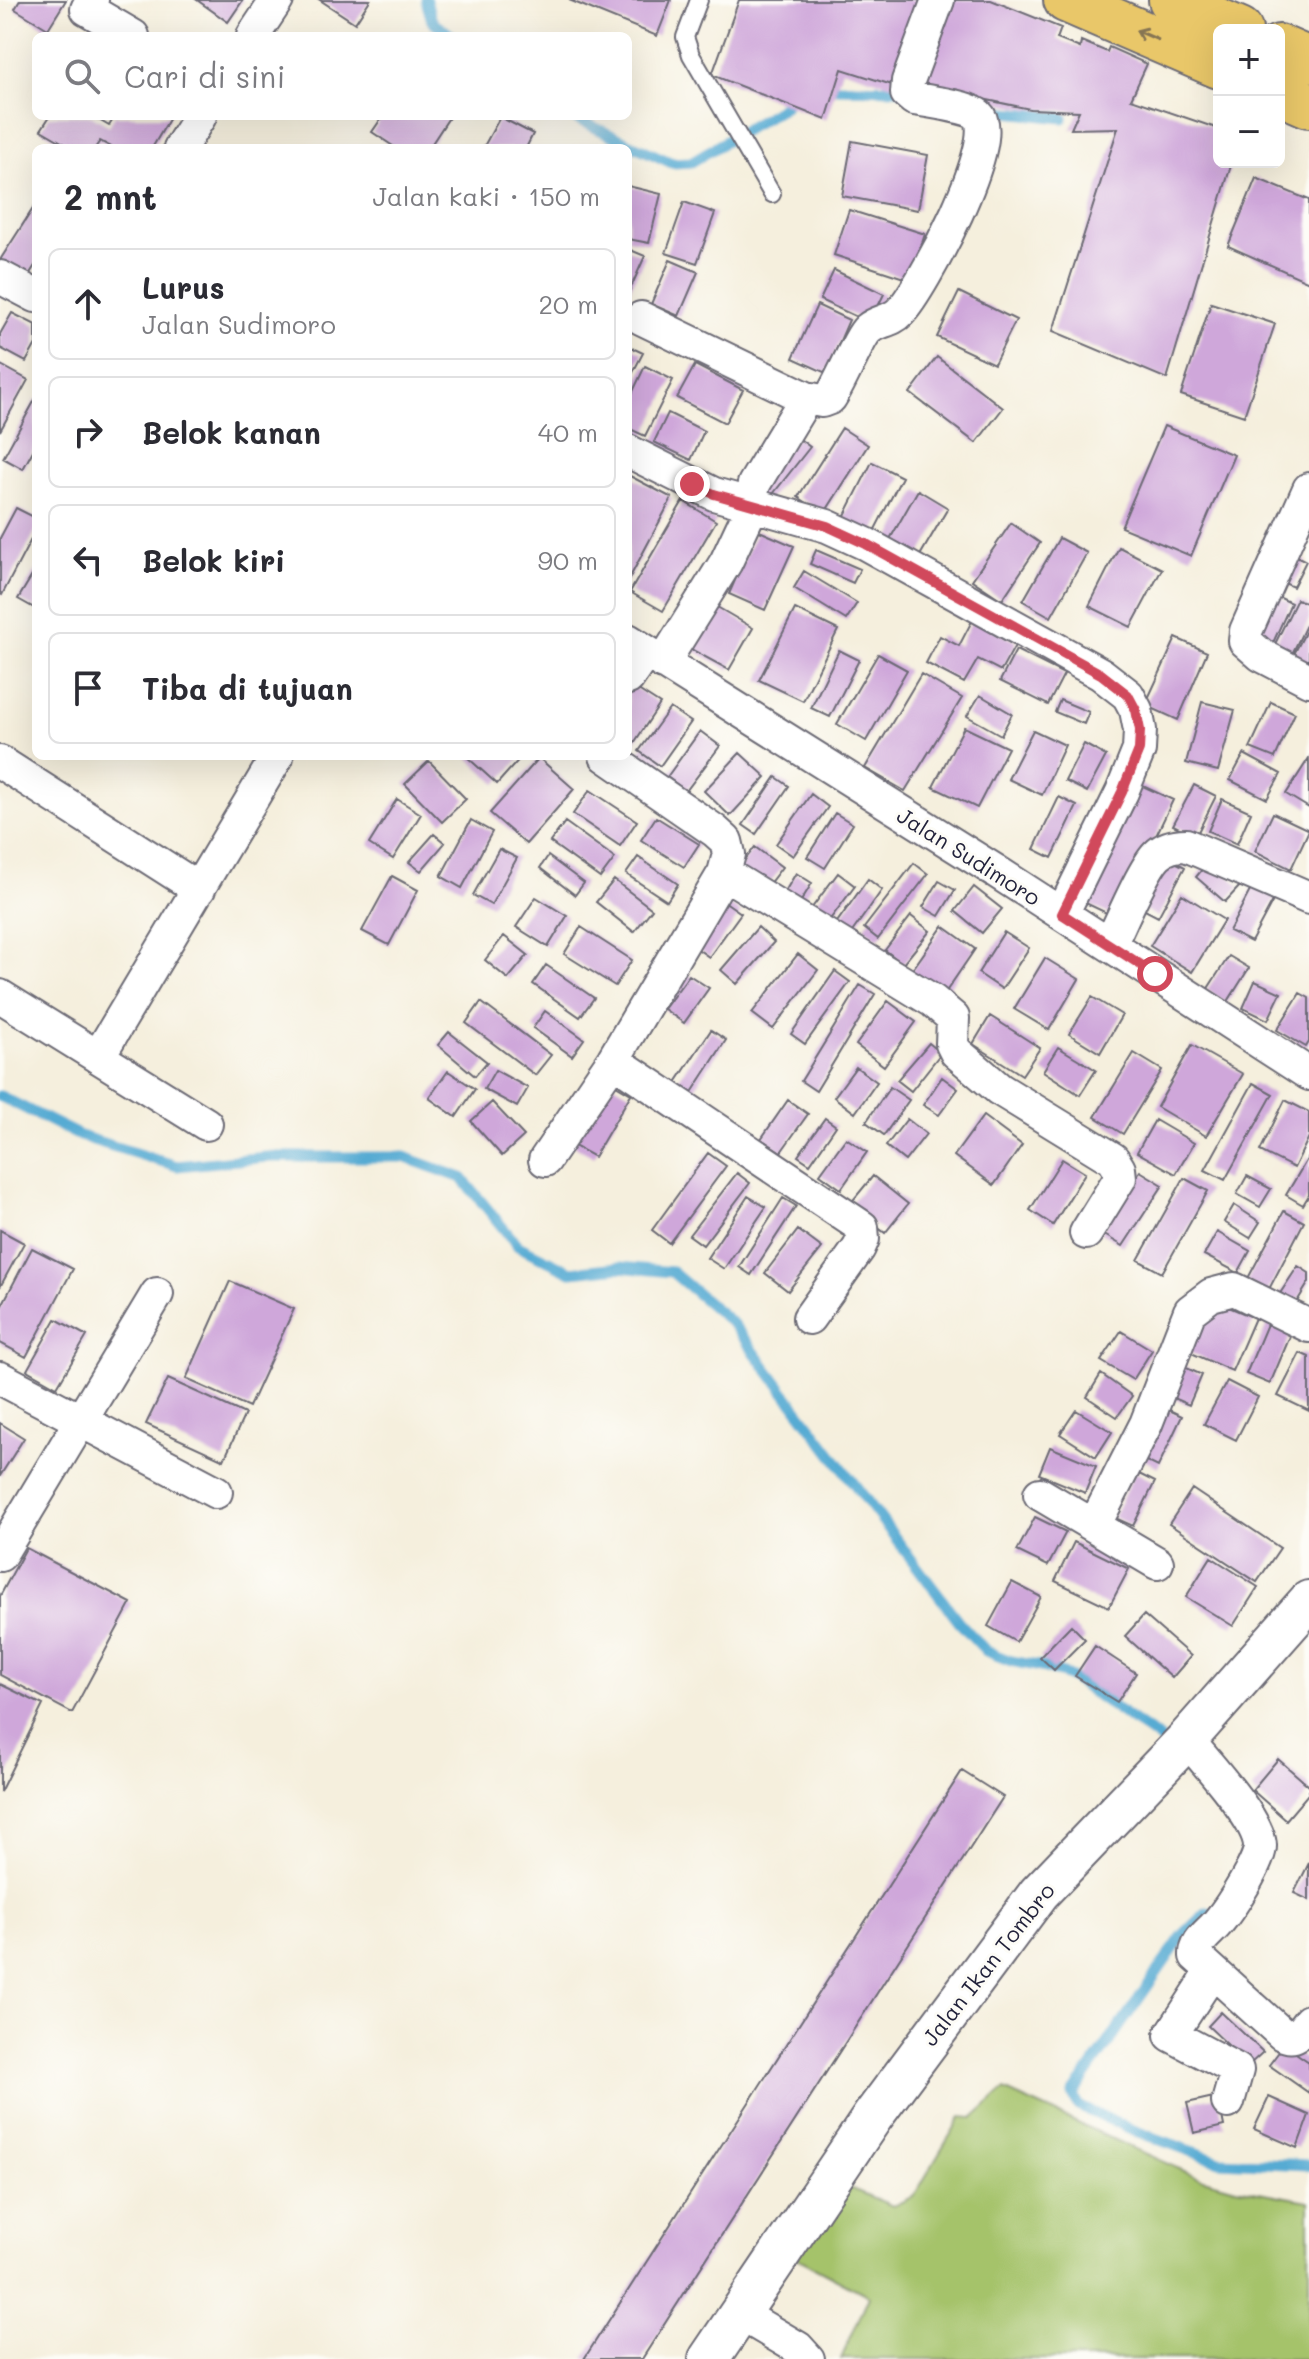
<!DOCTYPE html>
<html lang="id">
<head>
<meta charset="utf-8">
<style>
  :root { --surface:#fff; --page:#f2f2f3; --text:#2b2b33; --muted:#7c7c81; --line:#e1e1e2 }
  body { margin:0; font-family:Mali,sans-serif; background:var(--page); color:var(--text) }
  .controls { position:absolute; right:24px; top:24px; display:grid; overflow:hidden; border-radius:12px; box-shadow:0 8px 32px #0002 }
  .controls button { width:72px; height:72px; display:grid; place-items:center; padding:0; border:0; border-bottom:2px solid var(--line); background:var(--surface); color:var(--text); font:40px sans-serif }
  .stop { position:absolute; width:24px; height:24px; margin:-18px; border:6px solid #d1495b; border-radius:50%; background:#fff }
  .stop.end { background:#d1495b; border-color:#fff; box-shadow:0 2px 8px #0008 }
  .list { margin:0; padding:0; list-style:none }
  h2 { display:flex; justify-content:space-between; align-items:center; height:104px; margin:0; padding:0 32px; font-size:34px }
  h2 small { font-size:26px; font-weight:400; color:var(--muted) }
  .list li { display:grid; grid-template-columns:52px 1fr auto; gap:24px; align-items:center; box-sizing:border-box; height:112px; margin:0 16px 16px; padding:0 16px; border:2px solid var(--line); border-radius:12px }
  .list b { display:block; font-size:30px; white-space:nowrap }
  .list p { margin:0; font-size:26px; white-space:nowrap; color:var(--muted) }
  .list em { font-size:26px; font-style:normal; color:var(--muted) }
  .icon { flex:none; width:44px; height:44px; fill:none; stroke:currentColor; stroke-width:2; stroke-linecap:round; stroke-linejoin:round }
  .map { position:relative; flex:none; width:1309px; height:2359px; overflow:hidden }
  .search { position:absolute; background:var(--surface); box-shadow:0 8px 32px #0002; left:32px; top:32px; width:600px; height:88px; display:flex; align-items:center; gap:20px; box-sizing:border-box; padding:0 28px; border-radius:12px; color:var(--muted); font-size:30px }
  .panel { position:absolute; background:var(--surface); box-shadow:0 8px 32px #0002; left:32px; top:144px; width:600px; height:616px; border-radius:12px }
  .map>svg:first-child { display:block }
  .park { fill:#a5c36a; stroke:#647252; stroke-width:2 }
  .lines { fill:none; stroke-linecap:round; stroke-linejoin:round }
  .stream { stroke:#57abd3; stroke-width:11 }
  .building { fill:#cfa7da }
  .service-casing { stroke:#6c6a74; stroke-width:20 }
  .minor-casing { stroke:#6c6a74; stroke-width:36 }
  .tertiary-casing { stroke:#6c6a74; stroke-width:44 }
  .primary-casing { stroke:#6c6a74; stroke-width:48 }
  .service { stroke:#fff; stroke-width:16 }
  .minor { stroke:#fff; stroke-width:32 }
  .tertiary { stroke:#fff; stroke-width:40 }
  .primary { stroke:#e9c769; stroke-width:44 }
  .oneway { stroke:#867452 }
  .route { stroke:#d1495b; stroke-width:10 }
  .labels { text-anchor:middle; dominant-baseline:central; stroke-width:6; stroke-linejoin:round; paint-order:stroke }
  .street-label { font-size:22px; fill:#22223b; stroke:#fdfcf7 }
</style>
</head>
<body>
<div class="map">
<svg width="1309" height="2359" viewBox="0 0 1309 2359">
  <rect width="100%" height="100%" fill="#fdfcf7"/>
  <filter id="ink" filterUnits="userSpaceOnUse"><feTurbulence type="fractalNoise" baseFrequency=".0125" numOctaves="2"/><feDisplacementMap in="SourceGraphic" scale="16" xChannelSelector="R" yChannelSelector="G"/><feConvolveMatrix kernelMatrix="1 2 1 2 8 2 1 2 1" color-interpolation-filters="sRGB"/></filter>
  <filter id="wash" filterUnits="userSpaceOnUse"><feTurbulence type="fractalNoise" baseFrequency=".006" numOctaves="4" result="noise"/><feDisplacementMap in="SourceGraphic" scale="32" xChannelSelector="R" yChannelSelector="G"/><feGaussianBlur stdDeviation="1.8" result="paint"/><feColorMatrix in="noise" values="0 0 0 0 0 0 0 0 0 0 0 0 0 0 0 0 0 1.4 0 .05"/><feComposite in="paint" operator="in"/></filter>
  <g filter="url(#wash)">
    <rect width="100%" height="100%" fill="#f5efdd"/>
    <path class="park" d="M1004,2090l196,88 36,10 73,13v158h-468l28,-63 -74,-39 47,-72 51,21 21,-10 47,-79 12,1z"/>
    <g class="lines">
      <path class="stream" d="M426,0l6,21 20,15
        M837,88l69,1
        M981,106l25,6 57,6
        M570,116l102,47 19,-1 95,-57
        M0,1096l80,40 97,30 90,-9h137l58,21 56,68 53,26 49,-5 52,5 61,52 226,298 27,29 25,10 31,6 27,9 89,62 9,9
        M1190,1773l48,53
        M1207,1912l-24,23 -110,159 5,12 60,26 81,29 90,4"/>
    </g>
    <g id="blocks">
      <path class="building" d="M20,0h46l-18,29 -33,-20z
        M197,0h46l-15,22z
        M320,0h50l-15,23z
        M569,0h102l-14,36z
        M739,0h185l-32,85 -50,-16 -16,51 -114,-45z
        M947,0h44l70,28 -4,11 23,9 1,-7 26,11 2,-5 38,17 -16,35 88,30v33h13l-65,217 -114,-48 65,-203 -47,1 8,-18 -49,-2 -114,-24z
        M50,116h42l17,10 6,-10h56l-19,32h-39l-13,-7 -5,7h-23l-31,-18z
        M383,116h67l-21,32h-33l-24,-16z
        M500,117l33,17 -7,14h-43z
        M852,141l76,14 -10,55 -76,-14z
        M1256,178l53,22v82l-81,-36z
        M628,186l33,8 -12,49 -21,-4z
        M684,202l31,11 -18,50 -31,-10z
        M36,204v60l-9,14 -27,-18z
        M849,210l76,24 -15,46 -76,-25z
        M628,249l17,7 -17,38z
        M670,260l28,12 -19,44 -28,-12z
        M834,270l50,24 -14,29 -50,-23z
        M959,292l57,28 -22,44 -57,-27z
        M1211,303l64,21 -31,92 -63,-21z
        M817,305l32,15 -23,53 -33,-15z
        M12,313l24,12v19l-10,18 -26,-14v-14z
        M628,346l15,7 -15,29z
        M937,357l66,51 -27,35 -66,-50z
        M1,365l27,15 -28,51v-64z
        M695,365l48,25 -18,33 -48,-25z
        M645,366l28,14 -28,56 -17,-8v-26z
        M36,398v47l-13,24 -20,-11z
        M668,413l36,18 -13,29 -37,-18z
        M1164,426l70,29 -43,101 -70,-29z
        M842,428l26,17 -44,69 -26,-17z
        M797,437l13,10 -45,57 -13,-11z
        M872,462l30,15 -34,66 -30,-14z
        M628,475l44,23 -44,83z
        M918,490l30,18 -33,56 -29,-18z
        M683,501l33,20 -53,90 -33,-19z
        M16,508l20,10v12l-34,65 -2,-1v-56z
        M1011,523l29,20 -38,57 -30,-20z
        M757,530l37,16 -29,64 -36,-16z
        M1059,538l28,15 -36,64 -28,-16z
        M1119,547l43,22 -31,58 -42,-21z
        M816,550l44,19 -7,14 -43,-19z
        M1285,550l21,11 -13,26 -22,-10z
        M36,569v40l-18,-10z
        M804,571l53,32 -11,17 -52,-32z
        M1270,593l21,10 -19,42 -23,-11z
        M1297,599l12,5v15l-17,35 -18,-8z
        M712,604l41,24 -24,42 -42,-23z
        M795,609l43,21 -35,71 -44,-21z
        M973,619l44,23 -16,29 -23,-12 -14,24 -38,-20 14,-27 19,10z
        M1309,625v42l-17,-9z
        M1176,638l31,14 -29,68 -33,-15z
        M839,650l20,10 -29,57 -19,-9z
        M1016,650l48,24 -16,31 -48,-24z
        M878,654l29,16 -41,71 -29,-17z
        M921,674l41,24 -57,93 -40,-23z
        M632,686l28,18 -32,48v-61z
        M980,695l32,19 -11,21 -34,-19z
        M1060,700l29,12 -5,12 -29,-12z
        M1202,702l33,8 -17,61 -32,-8z
        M1271,702l24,11 -20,45 -25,-10z
        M670,708l21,14 -31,44 -21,-15z
        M964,727l44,21 -31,60 -44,-21z
        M1033,730l32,15 -23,50 -34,-16z
        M700,731l20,15 -34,45 -19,-14z
        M1084,744l22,12 -19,36 -22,-11z
        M740,753l26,24 -36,39 -26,-25z
        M1244,754l37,20 -14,25 -37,-19z
        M466,756h56l-25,28z
        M539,758l35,31 -48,55 -36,-31z
        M1309,758v50l-23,-14z
        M429,761l37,38 -24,23 -37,-38z
        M776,777l13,9 -33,48 -13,-9z
        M1132,781l41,19 -56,118 -40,-19z
        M1194,785l22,11 -20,40 -23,-11z
        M590,790l47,31 -17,25 -47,-32z
        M811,794l17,13 -35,49 -17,-12z
        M1059,797l18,9 -25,52 -18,-9z
        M397,799l24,15 -28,45 -24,-15z
        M1222,799l29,13 -14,32 -29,-13z
        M835,813l18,11 -28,44 -18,-11z
        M1273,813l36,17 -18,39 -36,-18z
        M656,817l43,27 -15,23 -43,-27z
        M471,820l21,12 -30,56 -21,-12z
        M565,822l50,36 -15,20 -50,-36z
        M434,834l11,9 -24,28 -12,-9z
        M755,847l27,20 -17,22 -27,-20z
        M499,849l18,9 -26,47 -18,-10z
        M548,856l36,27 -9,12 -35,-27z
        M638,857l40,27 -11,17 -41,-27z
        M1165,857l20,10 -27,50 -19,-10z
        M1210,860l30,26 -15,16 -29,-25z
        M914,863l14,11 -50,65 -14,-11z
        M796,873l16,10 -17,28 -16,-9z
        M838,873l17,13 -30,40 -17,-13z
        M392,876l26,14 -29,55 -27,-14z
        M868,879l14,11 -32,45 -15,-10z
        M614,880l38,29 -18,23 -38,-30z
        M939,881l16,9 -16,26 -16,-9z
        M1253,885l22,12 -24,45 -22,-11z
        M974,887l28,22 -20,24 -27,-22z
        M1182,894l42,26 -32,52 -42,-26z
        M536,897l31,19 -19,31 -32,-20z
        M721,899l20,14 -32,44 -20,-14z
        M911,916l19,15 -27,33 -18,-14z
        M943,926l32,23 -32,47 -33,-23z
        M581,927l51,33 -17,26 -51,-32z
        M758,927l16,15 -37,42 -16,-14z
        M1004,932l25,16 -27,41 -24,-16z
        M504,936l24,19 -20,24 -23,-19z
        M798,954l20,16 -45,59 -21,-16z
        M1229,956l20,12 -22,35 -20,-13z
        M1045,958l34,21 -30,51 -35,-21z
        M546,965l48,33 -14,19 -47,-33z
        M835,971l15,11 -45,62 -14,-10z
        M689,975l20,13 -25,35 -20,-14z
        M1255,981l26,12 -13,27 -25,-12z
        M860,985l15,9 -59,97 -15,-10z
        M1300,993l9,5v44l-3,5 -29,-17z
        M1092,997l30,18 -22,38 -31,-19z
        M888,1001l28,21 -32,44 -28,-21z
        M481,1002l70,53 -16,20 -69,-52z
        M545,1011l39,28 -12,17 -39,-28z
        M990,1016l50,32 -18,27 -49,-31z
        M711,1030l15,10 -35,54 -16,-10z
        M449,1032l38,30 -12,14 -37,-31z
        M929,1043l12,10 -30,38 -14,-11z
        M1192,1045l51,29 -37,62 -49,-29z
        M1058,1047l38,23 -16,25 -37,-24z
        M1134,1053l28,17 -39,64 -28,-17z
        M856,1067l21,15 -22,31 -21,-16z
        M495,1070l33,18 -11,19 -33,-18z
        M448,1071l27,18 -19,28 -27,-19z
        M942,1077l16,12 -19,26 -16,-10z
        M604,1078l27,16 -37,63 -29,-16z
        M1253,1083l20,11 -48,86 -20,-10z
        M890,1087l19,13 -25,35 -18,-13z
        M788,1100l20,14 -27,38 -20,-13z
        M1285,1100l24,12v25l-15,31 -34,-17z
        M492,1102l32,34 -22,20 -31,-35z
        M983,1116l39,29 -28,40 -40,-29z
        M825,1118l11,8 -26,38 -12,-8z
        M907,1119l19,15 -21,27 -19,-15z
        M1155,1120l39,23 -18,31 -39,-22z
        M846,1138l21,14 -26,37 -21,-15z
        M708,1153l18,13 -57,77 -17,-13z
        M1309,1156v39l-6,10 -17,-10z
        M1062,1159l23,14 -32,52 -23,-15z
        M1140,1171l23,14 -40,61 -22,-13z
        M737,1173l13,10 -47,62 -14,-10z
        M873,1176l35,28 -23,29 -36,-28z
        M1247,1176l24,13 -11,18 -23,-13z
        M1184,1178l24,13 -46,82 -24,-13z
        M748,1196l18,11 -42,62 -17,-11z
        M783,1198l13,8 -45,69 -12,-8z
        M1234,1205l26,17 -10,16 -26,-16z
        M1284,1211l20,11 -37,71 -21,-11z
        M0,1230l24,13 -24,44z
        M798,1230l24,18 -34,43 -23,-18z
        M1217,1232l33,19 -12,22 -34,-18z
        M32,1248l41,21 -47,88 -26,-14v-34z
        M1298,1266l11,7v9l-16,26 -16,-10z
        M230,1281l64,28 -45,98 -63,-28z
        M1212,1300l43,18 -23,53 -43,-19z
        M56,1319l31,17 -30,51 -30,-17z
        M1267,1324l24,10 -21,50 -24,-10z
        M1121,1331l31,19 -19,30 -32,-19z
        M1300,1353l9,4v54l-31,-15z
        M1180,1365l22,10 -13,30 -23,-10z
        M1101,1374l31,22 -15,21 -30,-20z
        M168,1379l77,35 -21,46 -78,-36z
        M1227,1381l31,16 -22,43 -32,-16z
        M1167,1409l15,7 -24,51 -14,-7z
        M1076,1410l36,22 -16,25 -36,-23z
        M0,1423l24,15 -24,38z
        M1050,1447l46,19 -11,27 -46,-19z
        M1135,1472l20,10 -22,44 -20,-9z
        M1192,1489l88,59 -23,34 -88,-58z
        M1035,1517l31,15 -18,34 -31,-15z
        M1074,1542l55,27 -20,38 -54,-26z
        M26,1548l105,55 -59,110 -72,-38v-79z
        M1211,1557l47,30 -25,39 -47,-29z
        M1012,1582l29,15 -25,45 -28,-16z
        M1144,1615l47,41 -19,22 -47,-42z
        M1071,1625l14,14 -31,31 -14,-13z
        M1095,1646l41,27 -19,29 -42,-26z
        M0,1684l43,21 -43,87z
        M1278,1759l31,27v7l-23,27 -34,-30z
        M962,1771l41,26 -361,562h-58z
        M1309,1863v37l-15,-7z
        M1221,2012l42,40 -14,13 -41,-39z
        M1284,2045l25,17v31l-40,-28z
        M1218,2096l6,30 -30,7 -7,-30z
        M1269,2097l40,18 -12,33 -43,-19z"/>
    </g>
  </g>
  <g filter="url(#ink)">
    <use href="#blocks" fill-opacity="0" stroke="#6c6a74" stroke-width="2"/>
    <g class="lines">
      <defs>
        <path id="service" d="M699,0l-14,37 6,18 81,139"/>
        <path id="minor" d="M92,0l-5,9 46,27
          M253,36l24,-36
          M180,148l20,-32
          M0,277l36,19
          M641,318l165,80 16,3 8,-3c10,-14 29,-61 38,-69 9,-8 24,-8 32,-17 22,-22 103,-175 78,-197 -8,-8 -51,-14 -64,-16l-7,-6 1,-12 30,-81
          M628,451l86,43 113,32 39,18 235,130 27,21 8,15 4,20 -1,20 -17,42 -60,122
          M1309,489l-63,142 -1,10 16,14 48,25
          M628,640l366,230 315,204
          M663,663l63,-101 22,-47 6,-31 52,-86
          M628,678l18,-26
          M0,762l199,127
          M724,873l209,128 20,17 -1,26 4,8 43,37 114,70 6,10 1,9 -34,55
          M1110,945c10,-21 33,-76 47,-90 8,-8 18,-10 29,-10l123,53
          M0,996l206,128
          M98,1057l179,-300
          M613,1060l249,167 1,12 -4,9 -50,70
          M545,1160l68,-100 111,-187 5,-19 -3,-13 -11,-10 -109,-75
          M0,1378l216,114
          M1040,1494l117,69
          M1095,1524l51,-100 44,-113 21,-16 23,-6 75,37
          M0,1555l157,-261
          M1187,1739c18,23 72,80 73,107 0,16 -30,62 -41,75 -9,12 -24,19 -23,35l86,78c13,7 19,-2 27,-13
          M1212,1972l-41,63 66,35 -9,32
          M739,2313l59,35 10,11"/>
        <path id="tertiary" d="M709,2359l164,-243 166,-223 148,-154 122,-138"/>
        <path id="primary" d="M1066,0l153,66
          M1171,0l69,30
          M1279,47l30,13
          M1279,92l30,13"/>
      </defs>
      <use href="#service" class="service-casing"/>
      <use href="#minor" class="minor-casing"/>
      <use href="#tertiary" class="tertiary-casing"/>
      <use href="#primary" class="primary-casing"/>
      <use href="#service" class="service"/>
      <use href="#minor" class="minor"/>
      <use href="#tertiary" class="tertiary"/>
      <use href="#primary" class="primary"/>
    </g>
    <defs><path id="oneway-shaft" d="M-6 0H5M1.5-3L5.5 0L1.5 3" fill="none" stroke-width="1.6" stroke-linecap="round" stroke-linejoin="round" transform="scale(2)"/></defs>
    <use class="oneway" href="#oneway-shaft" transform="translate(1147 35) rotate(-157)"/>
  </g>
  <g class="lines" filter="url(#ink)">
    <path class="route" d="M692,484l22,10 113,32 39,18 235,130 27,21 8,15 4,20 -1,20 -17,42 -60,122 93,60"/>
  </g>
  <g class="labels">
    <g class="street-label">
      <text transform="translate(969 856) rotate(32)">Jalan Sudimoro</text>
      <text transform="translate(988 1964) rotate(-52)">Jalan Ikan Tombro</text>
    </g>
  </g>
</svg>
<div class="controls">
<button>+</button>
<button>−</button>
</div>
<div class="stop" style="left:1155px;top:974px"></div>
<div class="stop end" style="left:692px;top:484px"></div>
<div class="search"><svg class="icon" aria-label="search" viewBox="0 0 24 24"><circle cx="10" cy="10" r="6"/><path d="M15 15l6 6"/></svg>Cari di sini</div>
<section class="panel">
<h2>2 mnt<small>Jalan kaki · 150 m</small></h2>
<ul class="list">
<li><svg class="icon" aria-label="ahead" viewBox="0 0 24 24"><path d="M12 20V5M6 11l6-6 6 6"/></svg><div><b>Lurus</b><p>Jalan Sudimoro</p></div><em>20 m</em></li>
<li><svg class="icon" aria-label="right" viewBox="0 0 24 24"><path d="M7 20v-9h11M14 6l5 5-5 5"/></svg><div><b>Belok kanan</b></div><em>40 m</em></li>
<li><svg class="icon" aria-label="left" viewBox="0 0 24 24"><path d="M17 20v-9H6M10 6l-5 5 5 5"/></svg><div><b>Belok kiri</b></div><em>90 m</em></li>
<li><svg class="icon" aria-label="arrive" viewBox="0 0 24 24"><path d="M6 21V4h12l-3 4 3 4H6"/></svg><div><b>Tiba di tujuan</b></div></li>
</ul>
</section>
</div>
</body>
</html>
